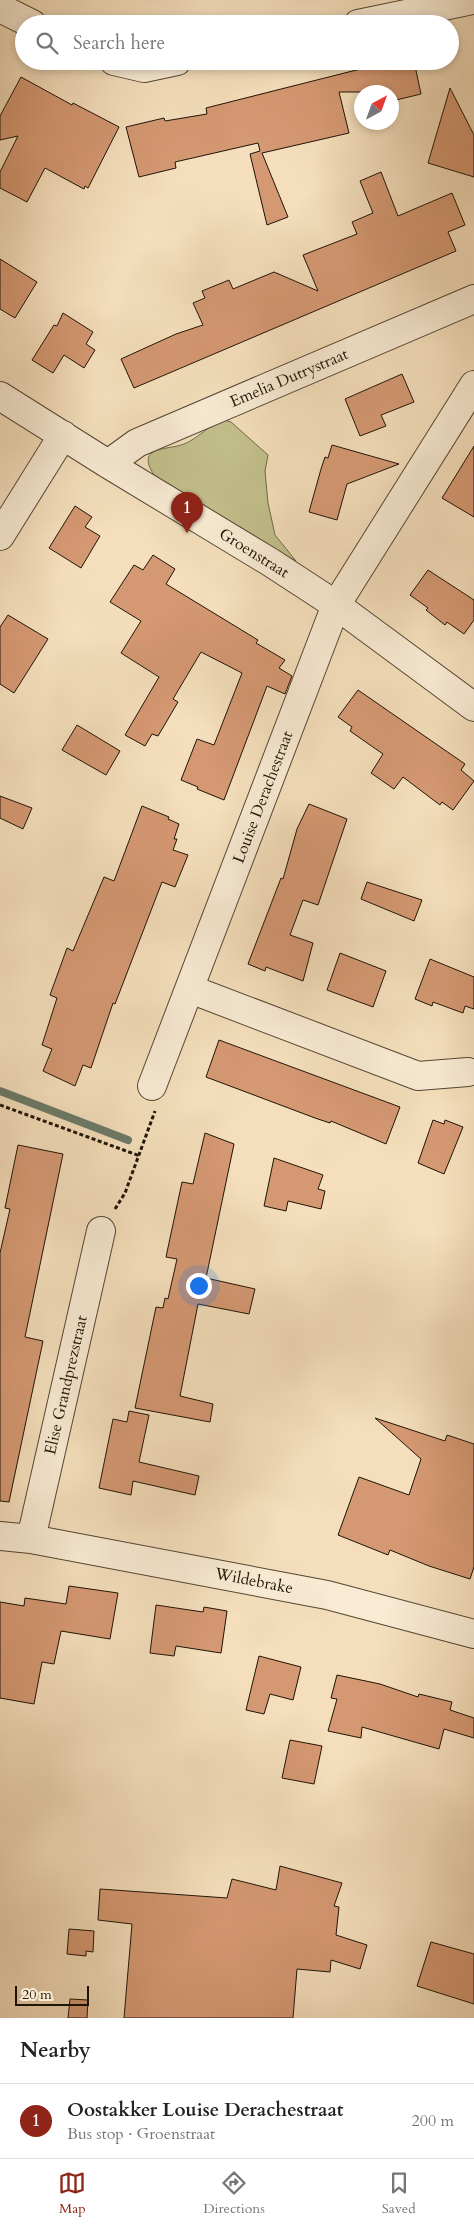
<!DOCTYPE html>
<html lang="en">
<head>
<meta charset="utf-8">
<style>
  :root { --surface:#fff; --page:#f6f6f6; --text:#222; --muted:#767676; --line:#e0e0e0; --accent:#8f2418 }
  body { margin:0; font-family:Cardo,serif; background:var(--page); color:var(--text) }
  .compass { position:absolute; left:354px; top:85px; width:45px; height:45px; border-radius:50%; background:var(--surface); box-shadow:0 2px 8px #0003; rotate:41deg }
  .scale { position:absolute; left:15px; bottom:12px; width:74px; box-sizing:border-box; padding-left:5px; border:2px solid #1f1406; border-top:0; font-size:14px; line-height:18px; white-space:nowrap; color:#1f1406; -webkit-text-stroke:4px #f8ead3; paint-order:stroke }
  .you { position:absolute; left:198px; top:1285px; width:18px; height:18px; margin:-12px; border:4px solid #fff; border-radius:50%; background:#1a73e8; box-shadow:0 0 0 8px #1a73e833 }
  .badge { display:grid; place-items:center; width:32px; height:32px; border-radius:50%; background:var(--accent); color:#fff; font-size:16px; font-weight:700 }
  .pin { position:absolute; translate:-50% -41px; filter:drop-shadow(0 1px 2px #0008) }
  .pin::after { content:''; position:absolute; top:26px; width:18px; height:15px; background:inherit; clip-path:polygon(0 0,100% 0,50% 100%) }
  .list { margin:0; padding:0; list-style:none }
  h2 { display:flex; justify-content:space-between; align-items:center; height:65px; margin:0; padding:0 20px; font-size:21px }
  h2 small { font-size:16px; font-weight:400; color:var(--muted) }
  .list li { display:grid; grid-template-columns:32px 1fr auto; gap:15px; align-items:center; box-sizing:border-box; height:75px; padding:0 20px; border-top:1px solid var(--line) }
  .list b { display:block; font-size:19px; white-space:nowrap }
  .list p { margin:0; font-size:16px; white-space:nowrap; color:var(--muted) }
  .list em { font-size:16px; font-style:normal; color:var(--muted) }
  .icon { flex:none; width:28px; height:28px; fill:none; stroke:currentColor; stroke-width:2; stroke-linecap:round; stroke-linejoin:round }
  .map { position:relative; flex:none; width:474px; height:2018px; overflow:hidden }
  .search { position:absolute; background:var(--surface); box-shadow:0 2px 8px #0003; left:15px; right:15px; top:15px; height:55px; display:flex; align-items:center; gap:12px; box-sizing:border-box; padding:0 18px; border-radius:28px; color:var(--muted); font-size:19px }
  .sheet { height:140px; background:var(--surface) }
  nav { display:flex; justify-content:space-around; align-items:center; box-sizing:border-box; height:70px; border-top:1px solid var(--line); background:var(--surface); font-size:14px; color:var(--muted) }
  nav a { display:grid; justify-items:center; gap:2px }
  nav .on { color:var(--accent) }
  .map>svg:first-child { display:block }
  .green { fill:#c2bf8b; stroke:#706a48 }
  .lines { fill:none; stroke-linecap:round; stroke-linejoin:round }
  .stream { stroke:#6b7968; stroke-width:8 }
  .building { fill:#d49872; stroke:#1f1406 }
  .minor-casing { stroke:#544633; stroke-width:30 }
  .path { stroke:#1f1406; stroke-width:3; stroke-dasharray:4 2.5; stroke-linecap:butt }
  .minor { stroke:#f8ead3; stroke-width:28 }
  .labels { text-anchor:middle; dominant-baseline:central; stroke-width:5; stroke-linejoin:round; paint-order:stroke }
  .street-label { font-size:16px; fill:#1f1406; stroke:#f8ead3 }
</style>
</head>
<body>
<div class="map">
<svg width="474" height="2018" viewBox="0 0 474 2018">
  <rect width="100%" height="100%" fill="#f4debb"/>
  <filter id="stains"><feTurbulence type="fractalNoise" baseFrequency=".004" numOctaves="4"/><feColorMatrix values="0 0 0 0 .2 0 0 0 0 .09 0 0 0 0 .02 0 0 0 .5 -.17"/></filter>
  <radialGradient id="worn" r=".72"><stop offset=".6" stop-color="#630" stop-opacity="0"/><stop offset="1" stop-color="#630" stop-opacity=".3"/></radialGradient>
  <path class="green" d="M224,420l7,2 37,33 -3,16 3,32 7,32 21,26 -60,-33 -80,-50c-23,-33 10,-27 28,-34 15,-6 24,-19 40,-24z"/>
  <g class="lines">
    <path class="stream" d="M0,1091l128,49"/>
  </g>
  <path class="building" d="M392,61h22l7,33 -29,7v-9h-53l10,41 -87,20 26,64 -21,8 -17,-71 10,-3 -2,-8 -83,19 1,6 -37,9 -13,-50 38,-9 1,3 42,-7 -1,-6z
    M21,77l51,28 1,-2 46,24 -31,61 -3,-2 -1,3 -39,-21 -18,34 -27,-14v-16l18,-36 -18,4v-24z
    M450,88l24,47v42l-46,-14z
    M381,172l17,44 54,-23 13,32 -17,7 8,19 -322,137 -13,-29 55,-25 27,-9 -10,-22 12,-5 -3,-7 27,-11 4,9 41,-17 44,19 -15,-36 54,-21 -5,-12 21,-9 -13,-32z
    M0,259l37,23 -22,36 -15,-9z
    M63,313l30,19 -7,12 9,6 -11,18 -20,-13 -11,18 -21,-13 22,-35 3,1z
    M402,374l12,28 -33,13 5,11 -26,10 -15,-37z
    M332,445l67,19 -52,20 -10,36 -28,-8 12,-43 4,-12 3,1z
    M474,446v71l-32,-19z
    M75,506l17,11 -7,10 15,9 -19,32 -32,-20z
    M153,555l22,14 -9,15 92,56 -2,3 29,17 -6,8 13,8 -7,18 -18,-8 -43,114 -27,-11 1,-2 -17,-7 16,-41 17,6 28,-72 -41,-21 -28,47 5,3 -20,34 -6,-2 -7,12 -20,-11 34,-58 -38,-24 20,-32 -31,-19 24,-37 9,5z
    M428,570l46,30v20l-10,14 -17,-12 -2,3 -19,-15 2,-2 -18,-13z
    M8,615l40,24 -34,54 -14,-9v-57z
    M358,690l107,74 -4,6 13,11 -21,29 -11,-8 -2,3 -37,-28 -9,12 -23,-16 12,-19 -33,-23 2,-4 -14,-10z
    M77,725l43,26 -14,24 -44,-25z
    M0,796l32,12 -9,21 -23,-11z
    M309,804l38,15 -29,86 -15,-5 -13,35 23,8 -10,38 -37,-14 -1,4 -17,-7 33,-86 2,1 14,-50z
    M142,806l27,11 -1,2 11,5 -5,15h3l-4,11 15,5 -13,32 -13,-5 -47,122 -2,-1 -22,65 -8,-3 -8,21 -32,-15 9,-22 -10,-4 15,-47 -7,-3 17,-47 6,3 31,-74 10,4z
    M367,882l55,18 -8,21 -53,-22z
    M340,953l46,18 -13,36 -46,-17z
    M430,959l44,18v32l-9,-3 -2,7 -30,-11 -1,4 -17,-7z
    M219,1040l181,67 -14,37 -55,-23 -1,2 -15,-5 -109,-41z
    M433,1120l11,4 1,-4 18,7 -19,47 -26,-11z
    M205,1133l29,11 -28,134 49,11 -6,25 -51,-10 -18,92 33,8 -3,18 -75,-14 21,-101 7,1 2,-10 3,1 9,-40 -11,-2 16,-75 11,2z
    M18,1145l45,9 -38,183 18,4 -34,161 -9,-1v-248l10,-44 -5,-1z
    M274,1158l49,17 -5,14 7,2 -4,18 -33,-8 -2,10 -22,-5z
    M129,1411l20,4 -10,47 60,14 -4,19 -62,-14 -2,14 -32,-7 14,-69 14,3z
    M375,1418l70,23 2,-6 27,9v123l-4,12 -41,-13 -39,-16 -2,5 -50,-20 21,-58 50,18 12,-36z
    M69,1586l49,7 -8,46 -49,-8 -7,33 -12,-2 -8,42 -34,-6v-96l24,4 1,-8 41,6z
    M156,1605l47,7 1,-5 23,4 -6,42 -45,-7 -2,10 -24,-3z
    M259,1656l42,11 -8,33 -23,-6 -6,20 -18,-4z
    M337,1675l43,9 38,13 1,-3 33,8 -2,8 24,8v20l-30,-9 -5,20 -77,-22 -1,11 -33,-7 9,-32 -6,-1z
    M290,1740l32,6 -8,38 -32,-6z
    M280,1866l62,17 -8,23 5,1 -3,28 31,10 -7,24 -29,-9 -1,12 -33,-3 -4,49h-169l8,-94 -34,-4 2,-31 127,9 5,-19 44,11z
    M69,1929l25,2 -1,21 -7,-1v5l-19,-2z
    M431,1942l43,12v50l-57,-18z
    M70,1999l18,1 -1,18h-19z"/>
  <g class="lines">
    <defs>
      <path id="minor" d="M0,8l32,16
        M358,24l115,-24
        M114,61l30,7 33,-7
        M0,396l108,68 162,98 66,43 138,102
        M108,464l29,-21 337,-144
        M0,536l63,-101
        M190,989l228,87 50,-4
        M152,1086l184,-481 138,-220
        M0,1536l31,3 296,56 147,39
        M31,1539l70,-308"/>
    </defs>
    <use href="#minor" class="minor-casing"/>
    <path class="path" d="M0,1105l140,51
      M115,1209l10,-16 30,-82"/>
    <use href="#minor" class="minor"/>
  </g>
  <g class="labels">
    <g class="street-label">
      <text transform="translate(289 378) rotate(-23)">Emelia Dutrystraat</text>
      <text transform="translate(254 553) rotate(32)">Groenstraat</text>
      <text transform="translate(263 797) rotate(-69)">Louise Derachestraat</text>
      <text transform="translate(66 1385) rotate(-77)">Elise Grandprezstraat</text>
      <text transform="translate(254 1581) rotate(11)">Wildebrake</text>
    </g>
  </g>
  <rect width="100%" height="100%" filter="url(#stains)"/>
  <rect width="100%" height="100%" fill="url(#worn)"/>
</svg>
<svg class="compass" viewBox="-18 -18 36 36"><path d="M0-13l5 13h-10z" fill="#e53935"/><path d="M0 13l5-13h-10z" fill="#767676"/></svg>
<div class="scale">20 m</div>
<div class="you"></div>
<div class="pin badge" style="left:187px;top:533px">1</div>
<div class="search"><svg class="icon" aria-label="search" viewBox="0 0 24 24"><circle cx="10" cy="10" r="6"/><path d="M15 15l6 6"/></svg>Search here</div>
</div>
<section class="sheet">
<h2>Nearby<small></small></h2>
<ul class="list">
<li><span class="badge">1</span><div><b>Oostakker Louise Derachestraat</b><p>Bus stop · Groenstraat</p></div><em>200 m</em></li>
</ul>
</section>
<nav>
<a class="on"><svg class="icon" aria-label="map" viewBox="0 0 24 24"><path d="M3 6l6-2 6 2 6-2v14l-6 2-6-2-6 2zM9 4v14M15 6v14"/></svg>Map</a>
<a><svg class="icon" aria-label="directions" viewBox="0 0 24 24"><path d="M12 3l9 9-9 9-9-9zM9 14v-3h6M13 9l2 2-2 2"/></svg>Directions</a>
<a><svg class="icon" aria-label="saved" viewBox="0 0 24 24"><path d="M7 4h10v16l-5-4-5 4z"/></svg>Saved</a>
</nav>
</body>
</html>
